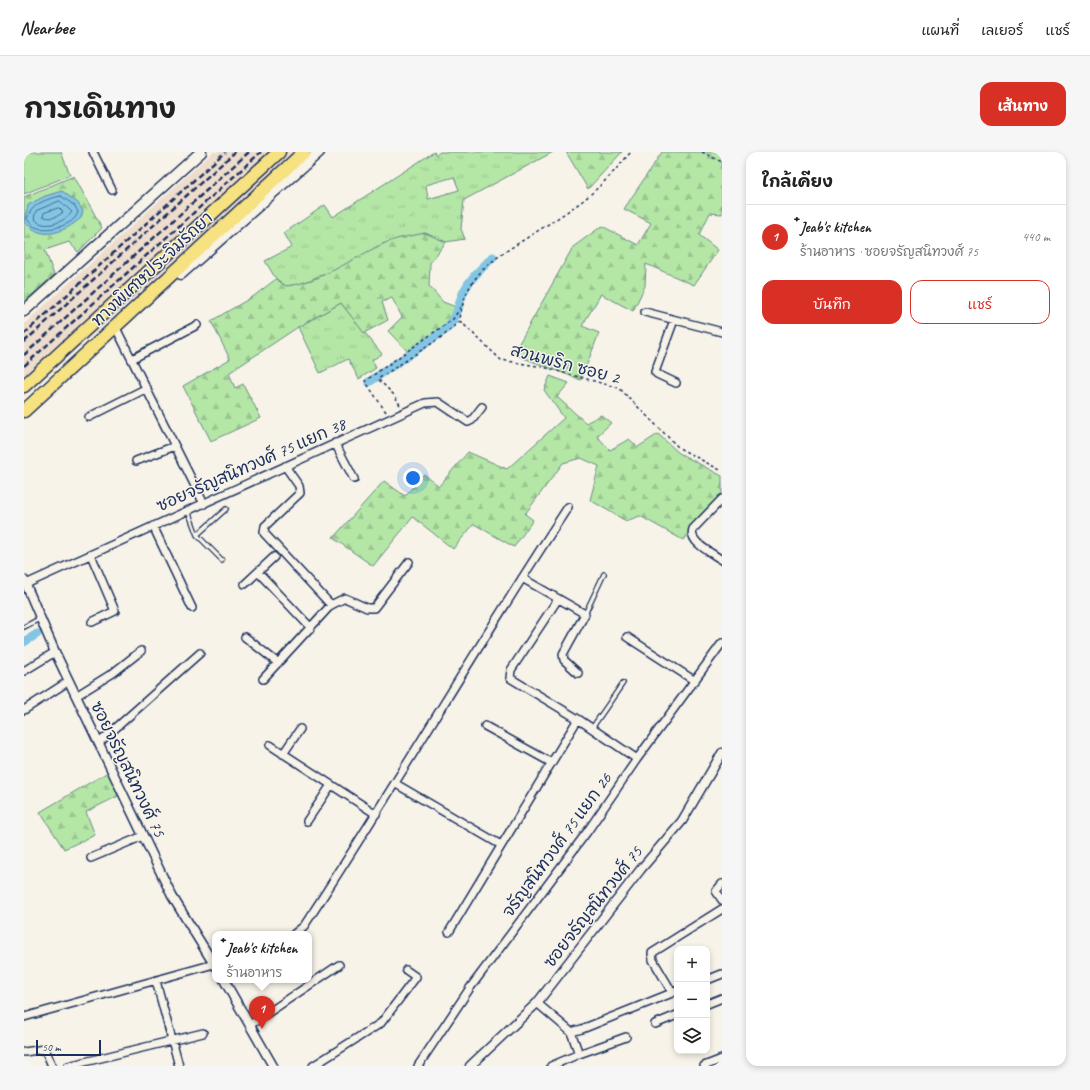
<!DOCTYPE html>
<html lang="th">
<head>
<meta charset="utf-8">
<style>
  :root { --surface:#fff; --page:#f6f6f6; --text:#222; --muted:#767676; --line:#e0e0e0; --accent:#d93025 }
  body { margin:0; font-family:Caveat,"Playpen Sans Thai",sans-serif; background:var(--page); color:var(--text) }
  .controls { position:absolute; right:12px; bottom:12px; display:grid; overflow:hidden; border-radius:8px; box-shadow:0 2px 6px #0003 }
  .controls button { width:36px; height:36px; display:grid; place-items:center; padding:0; border:0; border-bottom:1px solid var(--line); background:var(--surface); color:var(--text); font:20px sans-serif }
  .scale { position:absolute; left:12px; bottom:10px; width:65px; box-sizing:border-box; padding-left:4px; border:2px solid #1b2f5e; border-top:0; font-size:11px; line-height:14px; white-space:nowrap; color:#1b2f5e; -webkit-text-stroke:3px #f7f3e8; paint-order:stroke }
  .you { position:absolute; left:389px; top:326px; width:14px; height:14px; margin:-10px; border:3px solid #fff; border-radius:50%; background:#1a73e8; box-shadow:0 0 0 6px #1a73e833 }
  .badge { display:grid; place-items:center; width:26px; height:26px; border-radius:50%; background:var(--accent); color:#fff; font-size:13px; font-weight:700 }
  .pin { position:absolute; translate:-50% -33px; filter:drop-shadow(0 1px 2px #0008) }
  .pin::after { content:''; position:absolute; top:21px; width:14px; height:12px; background:inherit; clip-path:polygon(0 0,100% 0,50% 100%) }
  .popup { position:absolute; left:188px; top:779px; width:100px; height:52px; box-sizing:border-box; display:grid; place-content:center; border-radius:8px; background:var(--surface); filter:drop-shadow(0 1px 3px #0005); font-size:13px; white-space:nowrap; color:var(--muted) }
  .popup b { font-size:15px; color:var(--text) }
  .popup::after { content:''; position:absolute; left:50%; top:100%; margin-left:-8px; border:8px solid transparent; border-top-color:var(--surface) }
  .list { margin:0; padding:0; list-style:none }
  h2 { display:flex; justify-content:space-between; align-items:center; height:52px; margin:0; padding:0 16px; font-size:17px }
  h2 small { font-size:13px; font-weight:400; color:var(--muted) }
  .list li { display:grid; grid-template-columns:26px 1fr auto; gap:12px; align-items:center; box-sizing:border-box; height:64px; padding:0 16px; border-top:1px solid var(--line) }
  .list b { display:block; font-size:15px; white-space:nowrap }
  .list p { margin:0; font-size:13px; white-space:nowrap; color:var(--muted) }
  .list em { font-size:13px; font-style:normal; color:var(--muted) }
  .actions { display:flex; gap:8px; padding:12px 16px }
  .actions a { flex:1; padding:9px 0; border:1px solid var(--accent); border-radius:12px; text-align:center; font-size:14px; color:var(--accent) }
  .actions .main { background:var(--accent); color:#fff }
  .icon { flex:none; width:22px; height:22px; fill:none; stroke:currentColor; stroke-width:2; stroke-linecap:round; stroke-linejoin:round }
  .map { position:relative; flex:none; width:698px; height:914px; overflow:hidden; border-radius:12px }
  header { display:flex; align-items:center; gap:24px; box-sizing:border-box; height:56px; padding:0 20px; background:var(--surface); border-bottom:1px solid var(--line) }
  header strong { font-size:19px }
  nav { display:flex; gap:22px; margin-inline-start:auto; font-size:14px }
  .intro { display:flex; align-items:center; justify-content:space-between; box-sizing:border-box; height:96px; padding:0 24px }
  h1 { margin:0; font-size:28px }
  .button { padding:10px 18px; border-radius:12px; background:var(--accent); color:#fff; font-size:14px; font-weight:700 }
  main { display:flex; gap:24px; padding:0 24px }
  aside { flex:1; background:var(--surface); border-radius:12px; box-shadow:0 2px 6px #0003 }
  .map>svg:first-child { display:block }
  .built { fill:#edc }
  .grass { fill:url(#grass-tufts); stroke:#688a82; fill-rule:evenodd }
  .forest { fill:url(#forest-firs); stroke:#688a82 }
  .pitch { fill:#b4e6a6; stroke:#688a82 }
  .water { fill:#84c5e4; stroke:#5a89ae }
  .lines { fill:none; stroke-linecap:round; stroke-linejoin:round }
  .shore { stroke:#456b94; stroke-width:1 }
  .canal { stroke:#84c5e4; stroke-width:9 }
  .service-casing { stroke:#1b2f5e; stroke-width:6 }
  .minor-casing { stroke:#1b2f5e; stroke-width:10 }
  .tertiary-casing { stroke:#1b2f5e; stroke-width:11 }
  .secondary-casing { stroke:#1b2f5e; stroke-width:13 }
  .motorway-casing { stroke:#1b2f5e; stroke-width:15 }
  .path { stroke:#1b2f5e; stroke-width:1.5; stroke-dasharray:3 3; stroke-linecap:butt }
  .service { stroke:#f7f3e8; stroke-width:3.5 }
  .minor { stroke:#f7f3e8; stroke-width:7 }
  .tertiary { stroke:#f7f3e8; stroke-width:8 }
  .secondary { stroke:#f7f3e8; stroke-width:10 }
  .motorway { stroke:#f6e281; stroke-width:12 }
  .rail { stroke:#1b2f5e; stroke-width:2.5; stroke-dasharray:6 3; stroke-linecap:butt }
  .labels { text-anchor:middle; dominant-baseline:central; stroke-width:3; stroke-linejoin:round; paint-order:stroke }
  .street-label { font-size:17px; fill:#1b2f5e; stroke:#f7f3e8 }
</style>
</head>
<body>
<header>
<strong>Nearbee</strong>
<nav><a>แผนที่</a><a>เลเยอร์</a><a>แชร์</a></nav>
</header>
<div class="intro"><h1>การเดินทาง</h1><a class="button">เส้นทาง</a></div>
<main>
<div class="map">
<svg width="698" height="914" viewBox="0 0 698 914">
  <defs>
    <pattern id="grass-tufts" width="24" height="20" patternUnits="userSpaceOnUse"><rect width="24" height="20" fill="#b4e6a6"/><path d="M3 7l-1-3M5 7V3M7 7l1-3M15 17l-1-3M17 17v-4M19 17l1-3" fill="none" stroke="#9ac691"/></pattern>
    <pattern id="forest-firs" width="22" height="20" patternUnits="userSpaceOnUse"><rect width="22" height="20" fill="#b4e6a6"/><path d="M5 1l3.5 6h-7zM16 11l3.5 6h-7z" fill="#9ac691"/></pattern>
  </defs>
  <rect width="100%" height="100%" fill="#f7f3e8"/>
  <filter id="ink" filterUnits="userSpaceOnUse"><feTurbulence type="fractalNoise" baseFrequency=".025" numOctaves="2"/><feDisplacementMap in="SourceGraphic" scale="8" xChannelSelector="R" yChannelSelector="G"/><feConvolveMatrix kernelMatrix="1 2 1 2 8 2 1 2 1" color-interpolation-filters="sRGB"/></filter>
  <g filter="url(#ink)">
    <path class="built" d="M189,0h82l-271,245v-73z"/>
    <path class="grass" d="M410,0l2,3 4,-3h113l-89,48 -3,29 4,10 -19,3 -21,-9 -43,11 -37,22 -45,18 -14,2 -10,-7 -11,-18 27,-14 -8,-14 41,-28 8,12zM430,25l5,13 -31,9 -2,-14z
      M317,151l41,51 -10,6 4,8 -17,11 -11,-20 -28,14 -22,-46z"/>
    <path class="forest" d="M542,0h56l-34,37z
      M638,0h60v62l-12,-1 -11,22 19,15 -24,35 -48,-21 -1,22 -12,25 -32,-17 -19,32 17,7 -18,47 -68,-26 60,-107 29,-21 36,19 13,-22 -27,-14z
      M50,24l28,52 -24,24 -9,-10 -24,8 9,25 -30,27v-105z
      M401,81l21,9 -16,21 -1,23 14,16 13,5 -7,18 -40,28 -21,-22 14,-14 -10,-19 -10,4 6,18 -24,13 -23,-30 -43,24 -69,46 6,15 8,-4 18,34 -50,23 -28,-55 47,-27 -19,-38 43,-25 22,-17 10,7c35,-4 63,-26 95,-41 13,-7 30,-9 44,-12z
      M526,224l19,7 -12,14 29,26 15,-8 10,8 -14,13 13,14 19,-11 9,8 20,-13 21,19 43,23v17l-39,47 -43,-24 -14,5 -36,-21 9,-34 -18,-8 -18,5 -38,51 8,6 -19,27 -40,-23 -21,25 -40,-32 -40,49 -40,-28 51,-57 21,15 19,-22 15,12 29,-34 39,17 57,-51 -20,-28z
      M84,620l12,23 -34,17 9,23 -31,14 -24,-37z"/>
    <path class="pitch" d="M0,0h37l9,23 -46,19z"/>
    <path class="water" d="M38,39l16,12 5,8 -2,7c-18,15 -40,24 -57,3l4,-16 17,-9z"/>
    <g class="lines">
      <path class="shore" d="M37,44l14,10 3,6c-3,14 -33,21 -45,14 -2,-2 -4,-5 -6,-7 4,-15 19,-20 34,-23z
        M36,49l12,11c-7,10 -29,19 -38,6l2,-7z
        M35,56l4,4c-5,5 -13,8 -20,4l1,-3z"/>
      <path class="canal" d="M345,230l76,-52c16,-16 11,-23 19,-39 7,-14 18,-23 29,-34
        M0,490l13,-8"/>
      <defs>
        <path id="service" d="M164,359l9,24 25,25
          M173,383l29,-26
          M561,462l19,-40
          M0,475l17,-9
          M568,576l31,-45"/>
        <path id="minor" d="M69,0l19,38
          M621,160l77,20
          M650,168l-19,52 2,2 19,9
          M93,178l87,174
          M108,207l65,-34
          M65,265l58,-29
          M311,291l19,36
          M112,309l39,-15
          M261,314l14,20 1,7 -35,33 -1,7 67,72
          M698,347l-29,30c-5,13 19,24 29,31
          M129,374l39,82
          M67,403l24,56 -23,11
          M234,420l53,56
          M498,426l63,36 -22,40 1,6 14,13
          M2,432l399,-181 13,-1 30,20 4,-2 10,-13
          M221,432l29,-27
          M534,447l-47,71 -1,8 68,41 59,40
          M221,485l33,26
          M603,485l68,44
          M0,519l31,-19
          M239,527l68,-74 14,-7 22,10h7l35,-46
          M52,544l37,-23 28,-22
          M0,558l45,-29
          M461,574l67,37
          M76,590l100,-89
          M246,593l106,69
          M259,602l17,-25
          M372,632l105,61
          M283,669l24,-36
          M67,706l52,-22
          M698,732l-6,7 6,9
          M425,780l129,-213
          M270,782l10,-8c91,-138 173,-281 264,-419
          M683,828l15,-6
          M132,829l23,85
          M648,840l-19,-32 -1,-7 70,-44
          M513,851l34,29 11,-3 95,-38
          M683,852l15,-6
          M0,865l190,-53
          M631,872l22,-9
          M226,873l89,-60
          M547,880l8,22
          M0,900l21,-3 7,17
          M44,914l135,-33
          M289,914l68,-43 35,-46 -10,-7
          M394,914l52,-78 117,-156 50,-73 85,-116
          M527,914l28,-12 47,-17
          M680,914l18,-7"/>
        <path id="tertiary" d="M0,428l31,72 117,244 43,70
          M200,828l49,86
          M446,914l67,-63 104,-134 41,-48 40,-68"/>
        <path id="secondary" d="M157,122l138,-122
          M0,159l177,-159"/>
        <path id="motorway" d="M0,234l255,-234
          M0,259l280,-259"/>
      </defs>
      <use href="#service" class="service-casing"/>
      <use href="#minor" class="minor-casing"/>
      <use href="#tertiary" class="tertiary-casing"/>
      <use href="#secondary" class="secondary-casing"/>
      <use href="#motorway" class="motorway-casing"/>
      <path class="path" d="M678,0l20,10
        M436,169l41,39 42,7 76,21 60,60 43,23
        M376,253l-6,-10 -16,-16 65,-43 17,-15c3,-42 30,-60 62,-80 17,-11 35,-22 52,-34 21,-14 40,-35 57,-55
        M362,260l-21,-31 88,-62 8,-12"/>
      <use href="#service" class="service"/>
      <use href="#minor" class="minor"/>
      <use href="#tertiary" class="tertiary"/>
      <use href="#secondary" class="secondary"/>
      <use href="#motorway" class="motorway"/>
      <path class="rail" d="M0,182l201,-182
        M0,190l211,-190
        M0,203l225,-203
        M0,214l237,-214"/>
    </g>
  </g>
  <g class="labels">
    <g class="street-label">
      <text transform="translate(128 117) rotate(-43)">ทางพิเศษประจิมรัถยา</text>
      <text transform="translate(541 212) rotate(15)">สวนพริก ซอย 2</text>
      <text transform="translate(227 313) rotate(-24)">ซอยจรัญสนิทวงศ์ 75 แยก 38</text>
      <text transform="translate(104 617) rotate(64)">ซอยจรัญสนิทวงศ์ 75</text>
      <text transform="translate(533 693) rotate(-54)">จรัญสนิทวงศ์ 75 แยก 26</text>
      <text transform="translate(569 755) rotate(-52)">ซอยจรัญสนิทวงศ์ 75</text>
    </g>
  </g>
</svg>
<div class="controls">
<button>+</button>
<button>−</button>
<button><svg class="icon" aria-label="layers" viewBox="0 0 24 24"><path d="M12 4l9 5-9 5-9-5zM3 14l9 5 9-5"/></svg></button>
</div>
<div class="scale">50 m</div>
<div class="you"></div>
<div class="pin badge" style="left:238px;top:877px">1</div>
<div class="popup"><b>๋Jeab's kitchen</b>ร้านอาหาร</div>
</div>
<aside>
<h2>ใกล้เคียง<small></small></h2>
<ul class="list">
<li><span class="badge">1</span><div><b>๋Jeab's kitchen</b><p>ร้านอาหาร · ซอยจรัญสนิทวงศ์ 75</p></div><em>440 m</em></li>
</ul>
<div class="actions"><a class="main">บันทึก</a><a>แชร์</a></div>
</aside>
</main>
</body>
</html>
